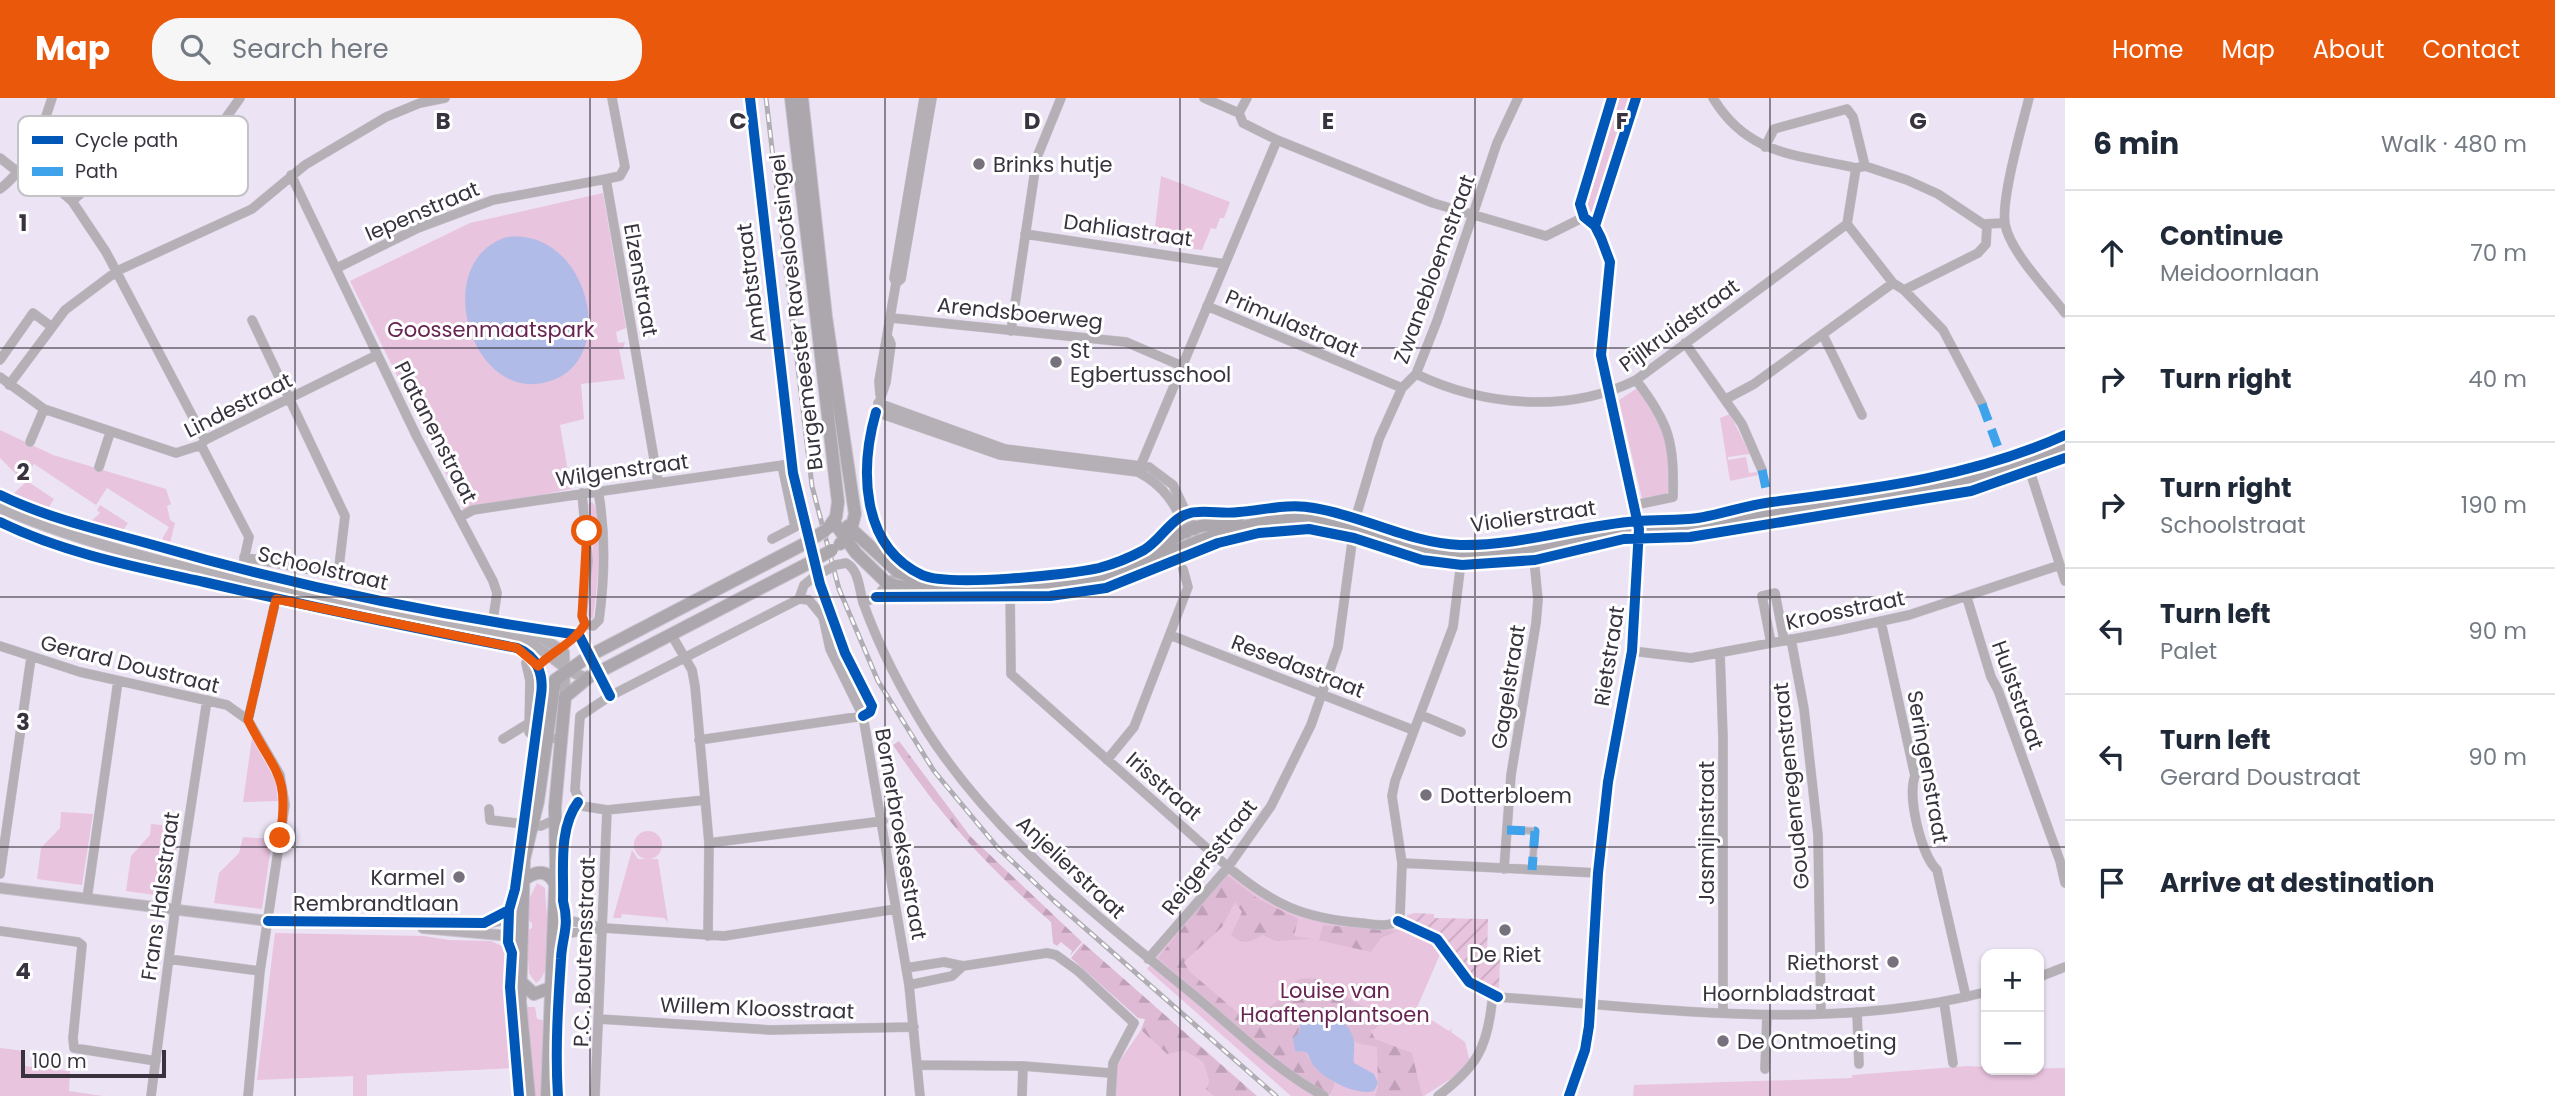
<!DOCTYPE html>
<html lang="en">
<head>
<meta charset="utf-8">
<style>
  :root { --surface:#fff; --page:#f6f6f7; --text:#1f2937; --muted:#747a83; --line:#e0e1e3; --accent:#ea580c }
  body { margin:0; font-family:Poppins,sans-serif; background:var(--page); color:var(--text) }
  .controls { position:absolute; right:21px; bottom:21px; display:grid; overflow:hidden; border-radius:14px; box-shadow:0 2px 5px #0004 }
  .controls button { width:63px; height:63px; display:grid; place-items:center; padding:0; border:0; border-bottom:2px solid var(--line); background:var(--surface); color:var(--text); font:35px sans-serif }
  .scale { position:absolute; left:21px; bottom:18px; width:145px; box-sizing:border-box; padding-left:7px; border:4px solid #38333e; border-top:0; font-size:19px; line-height:24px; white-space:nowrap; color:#38333e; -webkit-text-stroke:5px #fff; paint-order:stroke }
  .stop { position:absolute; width:21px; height:21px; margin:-16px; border:5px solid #ea580c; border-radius:50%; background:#fff }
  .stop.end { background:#ea580c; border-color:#fff; box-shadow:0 2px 7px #0008 }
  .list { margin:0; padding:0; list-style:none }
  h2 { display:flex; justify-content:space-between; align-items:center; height:91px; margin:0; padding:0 28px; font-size:30px }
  h2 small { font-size:23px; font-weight:400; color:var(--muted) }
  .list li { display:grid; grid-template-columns:46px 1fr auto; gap:21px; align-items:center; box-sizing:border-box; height:126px; padding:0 28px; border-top:2px solid var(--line) }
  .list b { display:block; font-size:26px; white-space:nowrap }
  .list p { margin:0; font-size:23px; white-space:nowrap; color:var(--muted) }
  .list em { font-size:23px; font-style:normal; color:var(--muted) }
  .icon { flex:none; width:38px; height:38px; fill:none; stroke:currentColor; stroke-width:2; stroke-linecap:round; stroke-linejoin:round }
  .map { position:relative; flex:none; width:2065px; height:998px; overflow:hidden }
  header { display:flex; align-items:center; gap:42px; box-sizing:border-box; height:98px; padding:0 35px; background:var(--accent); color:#fff }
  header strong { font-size:33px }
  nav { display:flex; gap:38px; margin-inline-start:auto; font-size:24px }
  .search { width:490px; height:63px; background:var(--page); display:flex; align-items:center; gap:18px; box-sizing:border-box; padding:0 24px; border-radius:28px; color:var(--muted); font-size:26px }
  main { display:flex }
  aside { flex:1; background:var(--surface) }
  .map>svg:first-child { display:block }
  .green { fill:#e8c4df }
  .forest { fill:url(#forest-firs) }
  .garden { fill:url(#garden-furrows) }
  .water { fill:#b0bbe7 }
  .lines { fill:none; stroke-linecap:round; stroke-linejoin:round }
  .pedestrian-casing { stroke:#c8c2ce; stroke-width:8 }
  .minor-casing { stroke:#c8c2ce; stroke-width:10 }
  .tertiary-casing { stroke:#c8c2ce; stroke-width:12 }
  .secondary-casing { stroke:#c8c2ce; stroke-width:14 }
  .pedestrian { stroke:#b5b0b6; stroke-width:6 }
  .minor { stroke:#b5b0b6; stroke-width:9 }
  .tertiary { stroke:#b5b0b6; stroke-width:10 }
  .secondary { stroke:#aba7ad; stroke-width:12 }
  .rail-casing { stroke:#b0adb4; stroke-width:5 }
  .rail { stroke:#fff; stroke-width:2.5; stroke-dasharray:8; stroke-linecap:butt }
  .minor-bridge-casing { stroke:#c8c2ce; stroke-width:10; stroke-linecap:butt }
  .secondary-bridge-casing { stroke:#c8c2ce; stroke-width:14; stroke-linecap:butt }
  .minor-bridge { stroke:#b5b0b6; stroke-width:9 }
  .secondary-bridge { stroke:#aba7ad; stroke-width:12 }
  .quiet { stroke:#3fa3ec; stroke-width:9; stroke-dasharray:18 9; stroke-linecap:butt }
  .cycleway-casing { stroke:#fff; stroke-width:15 }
  .cycleway { stroke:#0057b8; stroke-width:10 }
  .route { stroke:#ea580c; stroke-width:9 }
  .grid { fill:none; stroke:#38333e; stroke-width:2; stroke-opacity:0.55 }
  .poi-dot { fill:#77717e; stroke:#fff; stroke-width:2.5 }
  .labels { text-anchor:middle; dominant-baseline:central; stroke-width:6; stroke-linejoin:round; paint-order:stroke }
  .poi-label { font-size:21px; fill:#38333e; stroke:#fff; text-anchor:start }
  .street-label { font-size:21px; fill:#38333e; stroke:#fff }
  .park-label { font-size:21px; fill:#672352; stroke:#fff }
  .key { fill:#fff; stroke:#c3c2c5; stroke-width:2 }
  .key-label { font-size:19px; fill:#38333e }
  .grid-label { font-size:23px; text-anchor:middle; font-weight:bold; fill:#38333e; stroke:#fff; stroke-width:6; stroke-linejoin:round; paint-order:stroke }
</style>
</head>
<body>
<header>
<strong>Map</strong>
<div class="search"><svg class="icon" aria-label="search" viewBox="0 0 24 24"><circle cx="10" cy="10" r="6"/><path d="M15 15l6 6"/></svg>Search here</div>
<nav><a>Home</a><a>Map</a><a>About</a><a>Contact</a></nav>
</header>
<main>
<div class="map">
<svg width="2065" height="998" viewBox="0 0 2065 998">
  <defs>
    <pattern id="forest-firs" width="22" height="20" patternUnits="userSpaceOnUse" patternTransform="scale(1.75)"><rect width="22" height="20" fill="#debad5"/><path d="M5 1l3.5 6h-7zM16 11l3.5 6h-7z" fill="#bfa0b8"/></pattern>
    <pattern id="garden-furrows" width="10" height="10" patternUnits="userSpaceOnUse" patternTransform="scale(1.75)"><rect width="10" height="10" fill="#e8c4df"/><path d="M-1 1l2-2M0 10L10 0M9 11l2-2" fill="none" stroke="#c8a9c0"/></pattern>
  </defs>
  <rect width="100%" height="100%" fill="#ece4f4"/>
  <path class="green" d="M1615,0h17l-35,110 -8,5 -6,-7z
    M1161,78l69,26 -6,16h-4l-4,11 -5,-1 -9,22 -49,-6z
    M603,95l23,135 -10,4 2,11 7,-1 -2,7h-4l6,30 -44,5 3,35 -24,6 11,64 -107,21 -114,-229 120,-58z
    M1639,289c18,31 42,70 28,107l-25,5 -23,-99z
    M1730,316l20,40 -22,3v3l18,-3 3,16 8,-1 1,3 -28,6 -10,-63z
    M0,332l53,25 113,34 5,15 -4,2 3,14 5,3 -6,24 -7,-2 3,-4 -3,-2 7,-12 -62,-39 -11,17 -62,-41 -12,16 -22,-22z
    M27,383l27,18 -8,13 -36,-15z
    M592,404c14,14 4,96 1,117l-5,-3 5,-76 -5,-36z
    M100,407l28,18 -7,11 -34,-9 13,-12 -3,-3z
    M252,640l23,42 3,21 -35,1z
    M61,714l32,2 -11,71 -45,-6 4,-31 19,-20z
    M151,726l29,3 -11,70 -43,-6 5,-35 19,-21z
    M634 747a14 14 0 1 1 28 0a14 14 0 1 1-28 0Z
    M243,739l29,2 -10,70 -48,-6 5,-30 20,-20z
    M632,752l6,9h20l10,63 -4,-4 -42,-4 -1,4h-8z
    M1227,775l69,42 127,18 18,19 -25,58 33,21 3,-3 -1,4 14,10 6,24 -47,30h-93l-1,-5 -60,-34 -115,-99z
    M537,785l8,5c0,21 12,83 -9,95l-7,-10 -3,-42 6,-3v-5l-5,-4 2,-20z
    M275,835l149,3 25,4 42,1 13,6 10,121 -147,7v21h-14v-20l-96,4z
    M1150,867l155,125 11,6h-25l-144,-127z
    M522,909h13l2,12 9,2 -2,75h-12z
    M1141,932l26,24 18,-3 18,11 6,19 -3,8 7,7h-97v-30z
    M0,950l25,3 -1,15 46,5 -1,20 34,5h-103z
    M1967,968l19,1v3l79,-2v28h-432l1,-11 218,-7v-3z"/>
  <path class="forest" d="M899,643l71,95 112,106 -12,14 2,-5 -11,-9 -4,4 -4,-3 -2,-21c-62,-53 -113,-109 -158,-177z
    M1226,776l31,24 41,21 -4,17 25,4 4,-15 75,6 -17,7 -10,14 -58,-13 -38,2 -12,-6c-14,8 -19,10 -32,0l11,-23 -7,-10 -13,25 -38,35 5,9 56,48c24,-9 38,-20 53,-40 27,-6 41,14 62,26 8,4 19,4 28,5l-6,6 1,7 -12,8 4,8 37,14 10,43h-47l3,-9 -1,-40c-6,-2 -19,-2 -23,-6 -21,-20 -20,-27 -52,-30l-7,40 10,1 10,16 20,15 -5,13 -45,-30 -127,-108z
    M1083,845l174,153h-44l-7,-7 3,-8 -6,-19 -18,-11 -18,3 -26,-24 4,-11 -7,-1 -67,-60z"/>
  <path class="garden" d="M1415,815l19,1v4l54,1 -1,39 13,1 -1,29 -28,-8 -33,-46 -31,-15v-4z"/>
  <path class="water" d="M507,139c84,-10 115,131 36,146 -75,15 -112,-123 -36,-146z
    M1302,913c19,2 49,6 52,31 1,7 -1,15 0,21l20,11 4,9 -4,8c-17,5 -49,-11 -60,-25 -4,-4 -4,-10 -8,-14l-11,-1 -2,-13 6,-5z"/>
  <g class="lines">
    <defs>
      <path id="pedestrian" d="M1507,732l28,1 -3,39"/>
      <path id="minor" d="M612,0l13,69 -5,9 -14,3 52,303
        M1204,0l35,15 4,10 34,17 156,63 113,33 38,-19
        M1713,0c35,58 83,56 143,70l9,-2 42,14 31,14 45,30 22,-1
        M2029,0c-7,28 -28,100 -24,126 5,28 43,66 60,89
        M1239,15l8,-15
        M1765,49l9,-18 73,-20 6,8 12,49
        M0,60l18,14
        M25,63l47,40 34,51 99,188
        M291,77l126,262 76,144 4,12 -6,39
        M0,91c28,-21 42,-59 52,-91
        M72,103l14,-12 57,-32 80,-35 17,-24
        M1847,126l46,59 11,7 39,40 39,74
        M1847,126l9,-56
        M1595,128l41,-128
        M1025,136l200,30
        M337,170l81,-40 75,-28 113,-21
        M896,185l5,-4 31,-181
        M1904,192l74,-37 8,-9 1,-19
        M1207,208l195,82
        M892,220l234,24 56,24
        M1011,233l26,-174 24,-59
        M1823,237l39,80
        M889,241l2,5 -5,38 -10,30 124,43 138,17c27,14 39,34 49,62
        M1685,245l57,81 20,46
        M0,262l33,-47 19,14
        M1416,276c67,32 152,40 220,6l211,-156
        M0,279l44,32 132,44 25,-8 4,-5 172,-85
        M9,287l56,-75 52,-39 135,-62 53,-44 81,-48 34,-14 25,-5
        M880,296l-1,-13 17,-98 -2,-5 30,-180
        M1726,301l28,-15 139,-101
        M878,305l127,46 144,18 24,18 22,46
        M30,344l14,-33
        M201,347l48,92 -9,41
        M2027,364l38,119
        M99,369l11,-34
        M1140,369l137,-327
        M582,395l6,68 -6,55 3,8 8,2 6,-6c6,-44 7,-86 -1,-130
        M1635,407l38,-8c1,-55 -3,-73 -37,-117
        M460,419l13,-7 67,-10 251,-36 -41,-366
        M772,441l23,-12 -13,-62
        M244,459l94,18 7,-59 -93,-196
        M836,467l10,-2c14,7 13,29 18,42 16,44 39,88 64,128 69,106 166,180 262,259 43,35 85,78 134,104
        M1010,488l1,88 217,193c46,38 74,51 133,56 12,1 26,5 37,-2l2,-5 2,-53 -10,-67 3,-15 58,-154 9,-73
        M1967,500l24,79 7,13 62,171 5,22
        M799,501l10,1 14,17 7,32 33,67 46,269 11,111
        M863,505l13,-6 15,-17
        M1881,524l34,154c-8,20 6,79 22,94l29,127
        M671,536l21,36 3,16 14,157 -1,93
        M1170,537l243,95
        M1791,541l13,70 14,126 3,179
        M1771,545l-9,-47 13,-3 9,47
        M0,548l80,26 147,33 21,15 32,55 5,30 -25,166 -12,125
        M1632,553l59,7 145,-27 73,-16 151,-50
        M1720,555l3,85v275
        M526,565l4,18 -1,51 5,5 27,2
        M1421,617l40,17
        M248,622l28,-121
        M503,641l26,-16
        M699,642l164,-24
        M1107,662l27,-33 54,-140 -5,-18
        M705,702l-98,10 -25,-4 -7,-16 5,-74 30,-20 189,-97 5,-14 10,-8
        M489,711l1,11 51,6 13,-6
        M709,745l174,-22
        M1402,765l196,10
        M1504,771l7,-94 25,-152 2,-23 -5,-51
        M0,776l31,-216
        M87,801l31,-218
        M553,819l51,11 120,8 172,-27
        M0,833l78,11 4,3 -9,93 1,10 82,13
        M552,838l43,-7
        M169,861l91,12
        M1148,861l80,-92 43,-61 40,-81 27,-78 17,-127 24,-81 23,-51 14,-14 21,-53 60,-178 21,-45
        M906,870l38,-6 19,4 84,-13 9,2 22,16 56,52 -21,40 -2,33
        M2039,879l26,-10
        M909,887l43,-9 11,-10
        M1944,904l9,61
        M1857,914l2,52
        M599,921l171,11 144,-3
        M919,967l104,1 87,7
        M1765,971l2,-54
        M151,998l24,-185 32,-211
        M595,998l12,-286
        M1022,998l1,-30
        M1438,998c38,-29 49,-47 54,-94l6,-5c162,11 329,36 488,-5
        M1569,998l16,-46 4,-24 9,-153 10,-91 24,-131 7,-122 -38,-174 9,-93 -9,-24 -6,-12 -11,-9 -4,-13 32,-106"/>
      <path id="tertiary" d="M0,410c158,67 333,86 498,125 15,4 32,9 45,18 15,10 25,22 44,27
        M516,536l26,4 22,14 1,45
        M0,790l268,33 216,2 38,-6
        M423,830l98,9"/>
      <path id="secondary" d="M791,0l47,404 -2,15 -7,10
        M802,0l24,219 29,197 -5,20 -10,10
        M834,424l22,31 32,31 35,7 87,-5 86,-9 33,-8 98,-39 60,-12h26l135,35 85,-4 77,-16 92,-9 250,-40 75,-22 38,-18
        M848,428l50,46 40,14
        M1149,457c37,-27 43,-30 88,-34
        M522,783c13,-10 25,-13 33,3
        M520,883l14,13 16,-6
        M529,998l-9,-94 4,-143 14,-58 17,-121 34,-24 215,-112
        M547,998l9,-232 -1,-57 10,-110 24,-20 220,-114"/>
    </defs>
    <use href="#pedestrian" class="pedestrian-casing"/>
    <use href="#minor" class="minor-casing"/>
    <use href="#tertiary" class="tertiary-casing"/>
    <use href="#secondary" class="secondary-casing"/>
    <use href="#pedestrian" class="pedestrian"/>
    <use href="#minor" class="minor"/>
    <use href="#tertiary" class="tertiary"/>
    <use href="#secondary" class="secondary"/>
    <defs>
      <path id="rail" d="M766,0l46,388 27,103 39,92 56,90 64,77 55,52 223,196"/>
    </defs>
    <use href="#rail" class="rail-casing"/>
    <use href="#rail" class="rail"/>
    <defs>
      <path id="minor-bridge" d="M814,479l22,-12"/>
      <path id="secondary-bridge" d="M804,446l22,-14
        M809,465l23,-13"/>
    </defs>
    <use href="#minor-bridge" class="minor-bridge-casing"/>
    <use href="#secondary-bridge" class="secondary-bridge-casing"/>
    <use href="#minor-bridge" class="minor-bridge"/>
    <use href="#secondary-bridge" class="secondary-bridge"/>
    <path class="quiet" d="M1982,306l21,57
      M1762,372l7,32
      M248,622l28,-121
      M1507,732l28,1 -3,39"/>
    <defs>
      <path id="cycleway" d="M750,0l43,375 27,111 25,69 27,53 -2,6 -7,4
        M1595,128l41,-128
        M876,314c-16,56 -16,134 46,163 26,12 147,0 177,-7 15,-4 32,-11 45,-18 19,-11 29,-38 54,-38 14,-1 27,2 41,0 25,-2 50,-9 75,-4 50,8 95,35 146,37 60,1 117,-19 177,-24 20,-2 41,0 61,-3 25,-4 49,-13 74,-16 100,-13 201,-25 293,-67
        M0,397c49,24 104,36 157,51 138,40 279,69 422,89l31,61
        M0,424c63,31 136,45 204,60 104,24 208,46 313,66 20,8 27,26 24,47l-26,194 -6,21 -1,32 4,11 -2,34 9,109
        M876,499l174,-1 56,-8 112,-45 41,-10 50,-4 45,9 68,22 40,5 73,-5 89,-21 66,-2 281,-46 94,-33
        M268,823l216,2 25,-13
        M1398,823l39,18 32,43 29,15
        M558,998c-3,-45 0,-92 3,-137 1,-23 9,-32 2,-58 1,-31 -5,-72 15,-99
        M1569,998l16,-46 4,-24 9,-153 10,-91 24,-131 7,-122 -38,-174 9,-93 -9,-24 -6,-12 -11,-9 -4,-13 32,-106"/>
    </defs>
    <use href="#cycleway" class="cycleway-casing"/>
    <use href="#cycleway" class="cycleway"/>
  </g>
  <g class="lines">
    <path class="route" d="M280,740c10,-66 -5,-63 -32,-118l28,-121 241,49 21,18c15,-15 37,-24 47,-42l-3,-8 5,-85"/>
  </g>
  <path class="grid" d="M295,0v998M590,0v998M885,0v998M1180,0v998M1475,0v998M1770,0v998M0,250h2065M0,499h2065M0,749h2065"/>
  <g class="poi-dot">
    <circle cx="979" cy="66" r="7"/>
    <circle cx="1056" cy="264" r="7"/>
    <circle cx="1426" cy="697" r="7"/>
    <circle cx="459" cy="779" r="7"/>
    <circle cx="1505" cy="832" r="7"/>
    <circle cx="1893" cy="864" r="7"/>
    <circle cx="1723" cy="943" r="7"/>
  </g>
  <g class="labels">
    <g class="poi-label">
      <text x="993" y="66">Brinks hutje</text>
      <text x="1070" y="252">St<tspan x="1070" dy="24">Egbertusschool</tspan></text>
      <text x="1440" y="697">Dotterbloem</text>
      <text x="445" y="779" text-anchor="end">Karmel</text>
      <text x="1505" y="856" text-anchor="middle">De Riet</text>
      <text x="1879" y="864" text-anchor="end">Riethorst</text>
      <text x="1737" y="943">De Ontmoeting</text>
    </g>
    <g class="street-label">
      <text transform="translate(422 113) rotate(-23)">Iepenstraat</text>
      <text transform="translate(1128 132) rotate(8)">Dahliastraat</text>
      <text transform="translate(1434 171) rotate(-70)">Zwanebloemstraat</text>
      <text transform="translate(641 182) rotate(80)">Elzenstraat</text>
      <text transform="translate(751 185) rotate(-97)">Ambtstraat</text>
      <text transform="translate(796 214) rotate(-97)">Burgemeester Raveslootsingel</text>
      <text transform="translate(1020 215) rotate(6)">Arendsboerweg</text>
      <text transform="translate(1292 225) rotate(23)">Primulastraat</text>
      <text transform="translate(1679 227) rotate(-36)">Pijlkruidstraat</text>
      <text transform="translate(238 307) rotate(-27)">Lindestraat</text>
      <text transform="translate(436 334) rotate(63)">Platanenstraat</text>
      <text transform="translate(622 372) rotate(-8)">Wilgenstraat</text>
      <text transform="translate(1533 418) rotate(-8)">Violierstraat</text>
      <text transform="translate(323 470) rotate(13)">Schoolstraat</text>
      <text transform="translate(1845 512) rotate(-12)">Kroosstraat</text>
      <text transform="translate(1609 558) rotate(-81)">Rietstraat</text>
      <text transform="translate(130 566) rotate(14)">Gerard Doustraat</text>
      <text transform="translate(1298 568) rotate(21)">Resedastraat</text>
      <text transform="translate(1508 589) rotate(-81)">Gagelstraat</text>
      <text transform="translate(2018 597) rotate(70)">Hulststraat</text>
      <text transform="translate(1928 669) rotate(80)">Seringenstraat</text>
      <text transform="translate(1164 688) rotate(41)">Irisstraat</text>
      <text transform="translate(1791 688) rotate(-96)">Goudenregenstraat</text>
      <text transform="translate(1706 735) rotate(-90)">Jasmijnstraat</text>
      <text transform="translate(901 736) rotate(80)">Bornerbroeksestraat</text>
      <text transform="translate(1209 759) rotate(-52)">Reigersstraat</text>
      <text transform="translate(1071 769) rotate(43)">Anjelierstraat</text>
      <text transform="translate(160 798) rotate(-82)">Frans Halsstraat</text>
      <text x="376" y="805">Rembrandtlaan</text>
      <text transform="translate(584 854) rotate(-88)">P.C. Boutensstraat</text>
      <text x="1789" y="895">Hoornbladstraat</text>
      <text transform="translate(757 910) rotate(2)">Willem Kloosstraat</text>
    </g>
    <g class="park-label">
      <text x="491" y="231">Goossenmaatspark</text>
      <text x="1335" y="892">Louise van<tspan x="1335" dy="24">Haaftenplantsoen</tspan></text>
    </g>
  </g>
  <rect x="18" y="18" width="230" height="80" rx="10" class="key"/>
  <rect x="32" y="38" width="31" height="8" fill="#0057b8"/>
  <rect x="32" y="69" width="31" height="9" fill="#3fa3ec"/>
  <g class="key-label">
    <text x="75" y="49">Cycle path</text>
    <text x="75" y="80">Path</text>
  </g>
  <g class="grid-label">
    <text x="443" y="31">B</text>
    <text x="738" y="31">C</text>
    <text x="1032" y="31">D</text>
    <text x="1328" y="31">E</text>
    <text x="1622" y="31">F</text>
    <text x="1918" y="31">G</text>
    <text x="23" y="133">1</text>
    <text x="23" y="382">2</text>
    <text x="23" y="632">3</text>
    <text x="23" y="881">4</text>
  </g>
</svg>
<div class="controls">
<button>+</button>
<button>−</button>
</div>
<div class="scale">100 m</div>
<div class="stop" style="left:587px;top:433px"></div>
<div class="stop end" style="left:280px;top:740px"></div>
</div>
<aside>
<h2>6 min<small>Walk · 480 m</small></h2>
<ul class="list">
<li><svg class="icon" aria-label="ahead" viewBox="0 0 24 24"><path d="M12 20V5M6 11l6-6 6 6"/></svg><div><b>Continue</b><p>Meidoornlaan</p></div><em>70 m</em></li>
<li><svg class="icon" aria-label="right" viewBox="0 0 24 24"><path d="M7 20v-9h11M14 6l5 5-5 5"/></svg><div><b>Turn right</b></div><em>40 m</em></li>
<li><svg class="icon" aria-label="right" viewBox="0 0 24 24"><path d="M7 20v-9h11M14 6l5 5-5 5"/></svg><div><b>Turn right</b><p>Schoolstraat</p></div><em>190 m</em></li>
<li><svg class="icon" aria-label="left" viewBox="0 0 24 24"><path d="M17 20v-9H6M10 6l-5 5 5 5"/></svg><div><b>Turn left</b><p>Palet</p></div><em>90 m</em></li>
<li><svg class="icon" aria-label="left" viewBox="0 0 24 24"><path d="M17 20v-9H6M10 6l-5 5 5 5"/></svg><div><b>Turn left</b><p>Gerard Doustraat</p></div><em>90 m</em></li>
<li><svg class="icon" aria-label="arrive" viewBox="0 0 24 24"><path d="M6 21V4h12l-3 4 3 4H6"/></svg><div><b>Arrive at destination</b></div></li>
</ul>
</aside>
</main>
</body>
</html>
